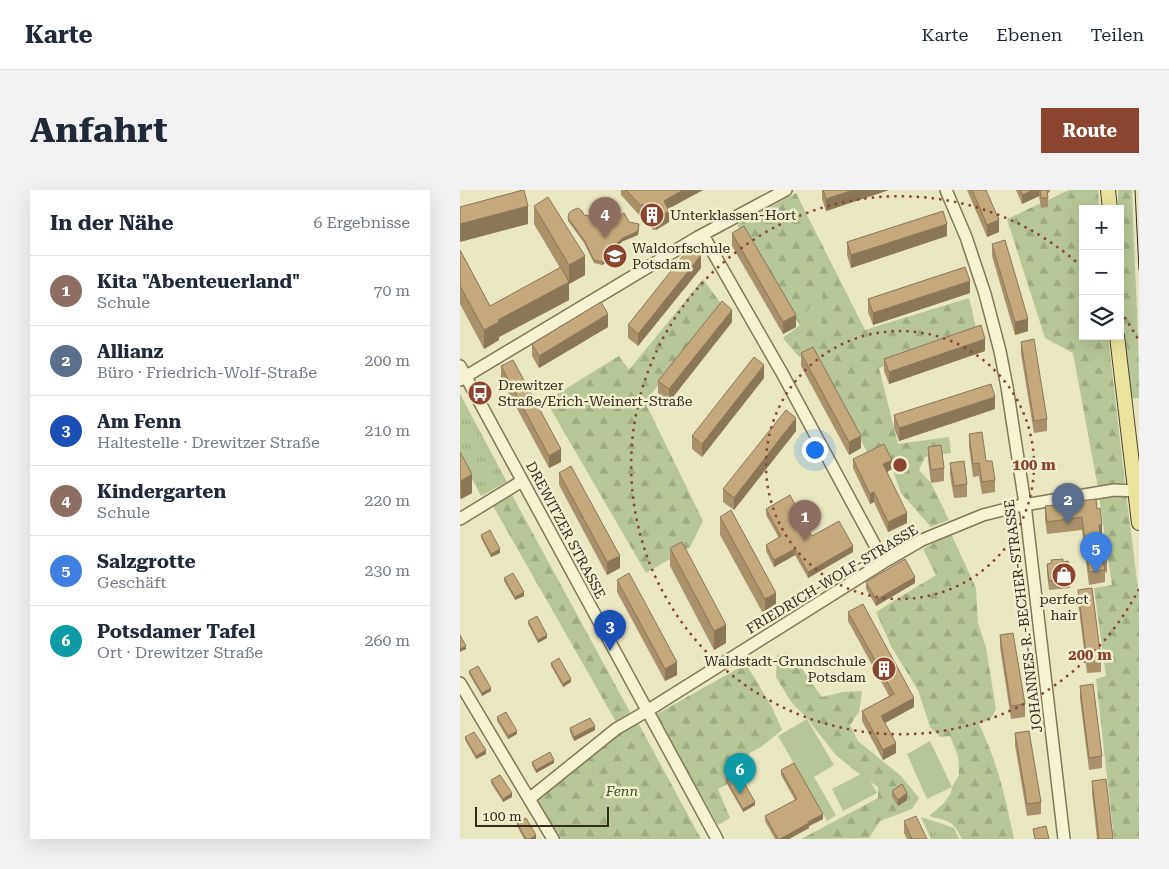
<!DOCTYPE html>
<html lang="de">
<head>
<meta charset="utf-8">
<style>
  :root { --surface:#fff; --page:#f2f2f3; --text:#1f2937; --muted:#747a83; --line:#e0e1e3; --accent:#8b4430 }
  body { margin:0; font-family:"Roboto Serif",serif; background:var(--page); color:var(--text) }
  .controls { position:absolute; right:15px; top:15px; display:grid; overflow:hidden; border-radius:0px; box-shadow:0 5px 20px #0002 }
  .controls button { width:45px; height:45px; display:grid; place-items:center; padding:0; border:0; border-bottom:1px solid var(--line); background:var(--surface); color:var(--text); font:25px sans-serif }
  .scale { position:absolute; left:15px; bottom:12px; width:134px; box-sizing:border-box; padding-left:5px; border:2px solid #322c1e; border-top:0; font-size:14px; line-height:18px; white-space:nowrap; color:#322c1e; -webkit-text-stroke:4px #f1efd0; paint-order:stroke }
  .you { position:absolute; left:354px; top:259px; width:18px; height:18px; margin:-12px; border:4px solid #fff; border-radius:50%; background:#1a73e8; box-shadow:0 0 0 8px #1a73e833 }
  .badge { display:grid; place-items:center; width:32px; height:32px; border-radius:50%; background:var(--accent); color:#fff; font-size:16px; font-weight:700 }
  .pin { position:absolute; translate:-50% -41px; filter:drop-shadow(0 1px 2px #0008) }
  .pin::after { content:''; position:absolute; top:26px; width:18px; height:15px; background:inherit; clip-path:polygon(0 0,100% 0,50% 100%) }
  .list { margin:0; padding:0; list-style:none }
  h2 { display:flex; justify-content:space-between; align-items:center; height:65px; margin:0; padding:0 20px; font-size:21px }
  h2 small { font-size:16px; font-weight:400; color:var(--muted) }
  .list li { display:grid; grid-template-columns:32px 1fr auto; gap:15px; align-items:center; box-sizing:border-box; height:70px; padding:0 20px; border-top:1px solid var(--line) }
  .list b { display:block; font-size:19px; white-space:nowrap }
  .list p { margin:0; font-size:16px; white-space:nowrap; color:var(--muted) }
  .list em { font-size:16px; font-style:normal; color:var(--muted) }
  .icon { flex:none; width:28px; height:28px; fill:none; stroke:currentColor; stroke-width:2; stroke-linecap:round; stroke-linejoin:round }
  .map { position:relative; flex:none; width:679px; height:649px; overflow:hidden; border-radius:0px }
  header { display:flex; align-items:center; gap:30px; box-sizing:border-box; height:70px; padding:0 25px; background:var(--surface); border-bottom:1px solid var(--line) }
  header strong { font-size:24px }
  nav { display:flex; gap:28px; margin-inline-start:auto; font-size:18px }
  .intro { display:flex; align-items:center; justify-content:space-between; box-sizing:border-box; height:120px; padding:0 30px }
  h1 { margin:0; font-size:35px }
  .button { padding:12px 22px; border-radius:0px; background:var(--accent); color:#fff; font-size:18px; font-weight:700 }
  main { display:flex; gap:30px; padding:0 30px }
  aside { flex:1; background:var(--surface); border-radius:0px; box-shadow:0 5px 20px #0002 }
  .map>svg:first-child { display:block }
  .grass { fill:url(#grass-tufts) }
  .forest { fill:url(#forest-firs) }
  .park { fill:#b6c697 }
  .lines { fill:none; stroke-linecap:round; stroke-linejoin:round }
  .minor-casing { stroke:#81785b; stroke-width:14 }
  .major-casing { stroke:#4f452f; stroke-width:16 }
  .minor { stroke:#f5f3d4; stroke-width:11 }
  .major { stroke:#eae39c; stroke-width:14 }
  .tram { stroke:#322c1e; stroke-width:1 }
  .wall { fill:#a9926a }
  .shaded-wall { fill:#897756 }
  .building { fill:#c4aa7b; stroke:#897756 }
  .ring { fill:none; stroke:#8b4430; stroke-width:2.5; stroke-dasharray:2.5 5 }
  .labels { text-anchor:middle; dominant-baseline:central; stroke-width:5; stroke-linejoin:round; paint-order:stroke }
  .poi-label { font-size:14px; fill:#322c1e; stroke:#f1efd0; text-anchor:start }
  .street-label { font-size:14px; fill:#322c1e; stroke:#f1efd0 }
  .park-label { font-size:14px; font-style:italic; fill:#3b4d26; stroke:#f1efd0 }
  .centre { fill:#8b4430; stroke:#f1efd0; stroke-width:2.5 }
  .ring-label { font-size:15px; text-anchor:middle; font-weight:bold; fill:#8b4430; stroke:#f1efd0; stroke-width:5; stroke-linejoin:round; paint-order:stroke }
</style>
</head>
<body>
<header>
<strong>Karte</strong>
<nav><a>Karte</a><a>Ebenen</a><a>Teilen</a></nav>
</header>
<div class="intro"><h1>Anfahrt</h1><a class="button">Route</a></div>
<main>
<aside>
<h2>In der Nähe<small>6 Ergebnisse</small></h2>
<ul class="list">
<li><span class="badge" style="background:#8d6e63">1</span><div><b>Kita &quot;Abenteuerland&quot;</b><p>Schule</p></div><em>70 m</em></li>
<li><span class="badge" style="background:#5c6f8a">2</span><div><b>Allianz</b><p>Büro · Friedrich-Wolf-Straße</p></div><em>200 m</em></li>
<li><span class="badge" style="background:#1a4fb4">3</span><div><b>Am Fenn</b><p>Haltestelle · Drewitzer Straße</p></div><em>210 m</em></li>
<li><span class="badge" style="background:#8d6e63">4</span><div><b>Kindergarten</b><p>Schule</p></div><em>220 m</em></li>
<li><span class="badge" style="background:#3f7fe0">5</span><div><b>Salzgrotte</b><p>Geschäft</p></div><em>230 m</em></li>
<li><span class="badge" style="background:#0f9aa8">6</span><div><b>Potsdamer Tafel</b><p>Ort · Drewitzer Straße</p></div><em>260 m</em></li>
</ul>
</aside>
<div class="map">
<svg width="679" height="649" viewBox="0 0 679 649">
  <defs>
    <pattern id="grass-tufts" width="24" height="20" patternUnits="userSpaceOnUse" patternTransform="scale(1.25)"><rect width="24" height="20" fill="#b6c697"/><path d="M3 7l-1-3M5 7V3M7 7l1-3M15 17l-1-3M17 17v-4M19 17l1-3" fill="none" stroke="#9daa82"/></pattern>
    <pattern id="forest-firs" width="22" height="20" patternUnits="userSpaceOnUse" patternTransform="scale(1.25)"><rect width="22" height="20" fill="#b6c697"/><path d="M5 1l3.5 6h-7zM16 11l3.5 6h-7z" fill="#9daa82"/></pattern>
  </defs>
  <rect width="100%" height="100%" fill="#e9e6c2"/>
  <path class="grass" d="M0,204l47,88 -26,14 -21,-40z
    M461,627l33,11 5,11h-28z"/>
  <path class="forest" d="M609,0h29l1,19h-16v127h25l17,147 -27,5 -25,-135 -28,-15 -38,-119z
    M658,0h14c2,69 7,139 7,208l-10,1 -7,-84 -2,-106h-2z
    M336,3l69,137 104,-32 9,38 -99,32 19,76 51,-7 2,16 -26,4 -6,13 12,13 18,37 -18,7 -30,-34 -15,-42 -19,1 -50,-98 -18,3 -16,-19 17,-13 -63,-100z
    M243,89l19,26 -77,97 58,119 -13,26 -44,26 -100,-172 73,-45 10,14z
    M666,303l13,103v243h-25l-18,-160 10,-3 -12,-88 18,-3 -13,-89z
    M52,305l118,217 -14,10 -123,-216z
    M491,344l25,54 2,35 8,25 10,61 -5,9 -12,6c19,40 26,72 35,115h-52c-9,-19 -14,-18 -33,-23l14,-12 8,-11 1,-6 7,-12 -1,-19 -8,-20 -10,1 -10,-10 -12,-37 -26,-42 -16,-36 60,-37 -13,-26z
    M328,463l14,16 20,28 21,-5 19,-1 -3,21 -9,13 8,16 43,35 18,22 -7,11 -32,12 -11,17 -68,1 77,-41v-11l-24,-17 -19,-16 -29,-37 -15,-15 -15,-25 1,-22z
    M286,474l26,43 10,23 -21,17 -11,6 -10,24 -22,12 12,29 -12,7 -63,-110z
    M176,529l65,120h-145l-23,-39z"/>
  <path class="park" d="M363,95l-2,44 -18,-11z
    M347,529l27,46 -20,12 22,38 -9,6 -49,-85z
    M470,551l22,46 -25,12 -20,-45z
    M405,582l12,21 -34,18 -11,-22z"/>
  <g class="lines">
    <defs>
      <path id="minor" d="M486,0l20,47 19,57 15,57 7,36 18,117 39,335
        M243,45l79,138 102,189
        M0,176l257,473
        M0,190l238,-143 88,-47
        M0,329l62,-38
        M0,493l93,156
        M69,609l87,-70 31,-18 237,-149 38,-22 61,-25 35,-9 96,-16 25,1"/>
      <path id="major" d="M648,0l2,19
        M657,146l22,187"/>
    </defs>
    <use href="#minor" class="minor-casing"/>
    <use href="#major" class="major-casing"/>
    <use href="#minor" class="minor"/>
    <use href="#major" class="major"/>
    <path class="tram" d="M675,0l4,80"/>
  </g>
  <path class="wall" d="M161,0h82l-35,19 1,13 -13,8h-3l-11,-15 -1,2 -20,-22z
    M362,0h67l-63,21 -4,-12z
    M507,0h19l13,42 -12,5z
    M556,0h34v2l-2,1v14l-7,1 -2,-12 -17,8z
    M74,16l51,69 -16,9v-2v18l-70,37v3l-15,9 -24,-45v-54l30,56 70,-38 -26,-44z
    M124,25l18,10 27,-3 10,5 -1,8 -15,6 -6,5 -8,15 -7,4 -8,-2 -10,-20 -16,-22v-3z
    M272,43l64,94 -13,7 -51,-88z
    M487,46l-96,32 -4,-13v-13z
    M532,54l36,87 -13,4 -23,-79z
    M241,78l-63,78 -10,-8v-13z
    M510,103l-97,32 -5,-13v-13z
    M272,132l-63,80 -11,-9v-12z
    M148,137l-69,41 -7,-12v-12z
    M561,152l26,77v12l-13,2 -13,-79z
    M525,161l-96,33 -5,-13v-12z
    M341,163l60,95 -12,7 -48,-89z
    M41,176l60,96 -12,6 -48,-89z
    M304,188l-62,79 -10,-8v-13z
    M535,219l-96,32 -5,-13v-13z
    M336,241l-62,79 -11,-8v-13z
    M509,244l17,27 9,19v12l-13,2 -3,-18 -6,1 -4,-31z
    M468,257l16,21v13l-13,2 -3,-23z
    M0,262l12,41 -11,6 -1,-1z
    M393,269l39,10 -5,3 20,51 -19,9 -14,-30 -4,2 -17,-36z
    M490,273l17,21v13l-13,1 -4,-23z
    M99,283l61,95 -13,7 -48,-90z
    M594,312h17l31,35h-1v7l6,16v13l-2,-1v10l-16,3 -7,-55 -35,4 -2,-15v-13l9,-1z
    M306,319l33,9 -2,1 9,16 6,1 41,16 -45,26 -13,-23 -21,12 -8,-16v-6l13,-7 -13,-23z
    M260,327l56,94 -11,6 -45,-82z
    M21,345l19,18 -9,4 -10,-19z
    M210,358l56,95 -12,7 -44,-84z
    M603,372l7,16v10l-21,2 -2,-17v-9z
    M44,388l20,18 -9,4 -11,-19z
    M157,390l60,95 -12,6 -48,-89z
    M406,392l49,1 -39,23 -10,-17z
    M618,400l23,69v13l-14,1 -9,-71z
    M388,422l66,95 -29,16 11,30 -13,7 -21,-39v-10l27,-15 -41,-75z
    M68,431l19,17 -9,5 -10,-19z
    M540,445l25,69v13l-14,2 -11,-72z
    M91,473l20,19 -8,5 -12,-21z
    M9,481l22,20 -9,5 -13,-22z
    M620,496l22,70v12l-13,2 -9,-71z
    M37,527l20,17 -9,5 -11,-18z
    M110,538l25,2 -21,11 -4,-9z
    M555,543l26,69v12l-14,2 -12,-71z
    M5,547l21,17 -10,5 -11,-19z
    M72,572l22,1 -18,10 -4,-8z
    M321,580l42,49 -14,7v2l-20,11h-14l-10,-18v-5l30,-16 -14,-25z
    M266,589l29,26 -12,7 -17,-30z
    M31,590l21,17 -9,5 -12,-19z
    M632,591l21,58h-16l-5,-46z
    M432,601l15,9 -9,6 -6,-9z
    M444,631l23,18h-20l-3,-6z
    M57,633l19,16h-12l-7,-13z"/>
  <path class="shaded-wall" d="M223,0h20l-39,21v-10z
    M393,0h36l-63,21v-12z
    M573,0h6v6l-17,8v-9z
    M68,16v18l-68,18v-18z
    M209,21v11l-13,8v-11z
    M539,30v12l-12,5v-12z
    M179,34l-1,11 -15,6 -6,5 -8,15 -7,4v-3l15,-19z
    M487,34v12l-96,32v-13z
    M241,65v13l-63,78v-12z
    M125,66v19l-16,9v-19z
    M510,91v12l-97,32v-12z
    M109,92v18l-70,37v3l-15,9v-19l14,-10z
    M272,120v12l-63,80v-13z
    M148,124v13l-69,41v-12z
    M336,125v12l-13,7v-12z
    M568,129v12l-13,4v-13z
    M525,149v12l-96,33v-12z
    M304,175v13l-62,79v-13z
    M535,207v12l-96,32v-13z
    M336,228v13l-62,79v-12z
    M401,246v12l-12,7v-13z
    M101,259v13l-12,6v-12z
    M432,270v9l-9,5v-10z
    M12,284v19l-11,6v-18z
    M414,302v10l-4,2v-10z
    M339,322v6l-5,3v-6z
    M447,323v10l-19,9v-10z
    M639,335h3v12l-3,1z
    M393,356v6l-45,26v-6z
    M40,359v4l-9,4v-3z
    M335,359v6l-21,12v-7z
    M160,366v12l-13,7v-13z
    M455,387v6l-39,23v-6z
    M64,402v4l-9,4v-3z
    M316,403v18l-11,6v-18z
    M266,435v18l-12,7v-19z
    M87,445v3l-9,5v-3z
    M6,456v3l-6,3v-3z
    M217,472v13l-12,6v-12z
    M111,489v3l-8,5v-3z
    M31,498v3l-9,5v-3z
    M454,508v9l-33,18v-9z
    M135,536v4l-21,11v-4z
    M57,541v3l-9,5v-3z
    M436,553v10l-13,7v-10z
    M26,560v4l-10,5v-3z
    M94,570v3l-18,10v-3z
    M52,603v4l-9,5v-3z
    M447,603v7l-9,6v-6z
    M295,612v3l-12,7v-3z
    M363,624v5l-14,7v2l-20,11h-9z
    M76,645v4h-6z"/>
  <path class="building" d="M63,0h1l4,16 -68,18v-17z
    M166,0h57l-19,11 5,10 -13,8h-3l-11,-15 -1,2z
    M363,0h30l-27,9z
    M512,0h14l13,30 -12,5z
    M560,0h13l-11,5z
    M580,0h7l1,8h-7z
    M88,7l37,59 -16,9 -35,-59z
    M118,18l4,3 2,4 11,2 7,8 5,-4 9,3 1,-7 7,-4 5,9 10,2 -1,7 -15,7 -6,5 -8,15 -7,4 -8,-2 -10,-20 -16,-22 1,-5 4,-3z
    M483,21l4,13 -96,31 -4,-13z
    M284,36l52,89 -13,7 -51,-89z
    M545,50l23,79 -13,3 -23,-78z
    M230,57l11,8 -63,79 -10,-9z
    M0,60l30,56 71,-39 8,15 -71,38 1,2 -15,8 -24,-44z
    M505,77l5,14 -97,32 -5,-14z
    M262,111l10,9 -63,79 -11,-8z
    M141,112l7,12 -69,42 -7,-12z
    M521,135l4,14 -96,33 -5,-13z
    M574,149l13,80 -13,2 -13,-79z
    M353,157l48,89 -12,6 -48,-89z
    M294,167l10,8 -62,79 -10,-8z
    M53,170l48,89 -12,7 -48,-90z
    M531,194l4,13 -96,31 -5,-13z
    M326,220l10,8 -62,80 -11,-9z
    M522,242l4,29h6l3,19 -13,2 -3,-19 -6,1 -4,-30z
    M424,254l8,16 -9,4 24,49 -19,9 -14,-30 -4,2 -17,-35z
    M481,255l3,23 -13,2 -3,-23z
    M0,262l12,22 -11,7 -1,-1z
    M504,271l3,23 -13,2 -4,-23z
    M111,276l49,90 -13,6 -48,-89z
    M330,305l9,17 -5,3 12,20 4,-2 2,3 27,-15 14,25 -45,26 -13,-23 -21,11 -8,-15 15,-9 -15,-27z
    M636,309l1,10 3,-1 2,17h-3l2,19h3l3,16h-4l2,10 -16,2 -7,-55 -35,5 -2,-16 10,-1 -1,-3 16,-2 1,2z
    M271,320l45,83 -11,6 -45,-82z
    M30,340l10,19 -9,5 -10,-19z
    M222,352l44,83 -12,6 -44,-83z
    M445,369l10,18 -39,23 -10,-18z
    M603,369v3l5,-1 2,17 -21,3 -2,-17 5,-1 -1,-3z
    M53,383l11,19 -9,5 -11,-19z
    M169,383l48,89 -12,7 -48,-89z
    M632,398l9,71 -14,2 -9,-71z
    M403,414l51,94 -33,18 15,27 -13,7 -21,-39 32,-17 -46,-82z
    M77,426l10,19 -9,5 -10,-19z
    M553,443l12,71 -14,2 -11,-71z
    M0,445l6,11 -6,3z
    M99,468l12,21 -8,5 -12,-21z
    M18,476l13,22 -9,5 -13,-22z
    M633,494l9,72 -13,2 -9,-72z
    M46,522l11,19 -9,5 -11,-19z
    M130,528l5,8 -21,11 -4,-9z
    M569,541l12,71 -14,2 -12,-71z
    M14,542l12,18 -10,6 -11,-19z
    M90,562l4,8 -18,10 -4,-8z
    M334,573l29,51 -15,8 1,1 -29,16h-2l-13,-23 32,-17 -16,-29z
    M278,582l17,30 -12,7 -17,-30z
    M40,585l12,18 -9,6 -12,-19z
    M646,589l7,60h-14l-7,-58z
    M442,594l5,9 -9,7 -6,-9z
    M456,626l11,23h-15l-8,-18z
    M66,628l10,17 -6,4h-4l-9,-16z
    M586,636l3,13h-14l-2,-10z"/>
  <g class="ring">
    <circle cx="440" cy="275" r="134"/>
    <path d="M679 399A269 269 0 1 1 622 77M660 121A269 269 0 0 1 679 151"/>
  </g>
  <defs>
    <symbol id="building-disc" viewBox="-11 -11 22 22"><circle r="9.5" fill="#8b4430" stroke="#f1efd0"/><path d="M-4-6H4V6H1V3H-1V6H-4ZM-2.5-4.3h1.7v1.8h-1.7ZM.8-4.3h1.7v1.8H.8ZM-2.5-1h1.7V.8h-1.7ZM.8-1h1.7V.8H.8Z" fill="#fff"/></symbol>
    <symbol id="school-disc" viewBox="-11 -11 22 22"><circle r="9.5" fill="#8b4430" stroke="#f1efd0"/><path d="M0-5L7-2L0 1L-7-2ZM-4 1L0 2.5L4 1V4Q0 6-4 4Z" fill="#fff"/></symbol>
    <symbol id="bus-disc" viewBox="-11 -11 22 22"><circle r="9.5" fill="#8b4430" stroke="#f1efd0"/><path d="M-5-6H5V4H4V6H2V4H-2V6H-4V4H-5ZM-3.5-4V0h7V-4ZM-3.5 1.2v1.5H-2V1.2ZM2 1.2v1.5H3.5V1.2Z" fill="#fff"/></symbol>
    <symbol id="shop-disc" viewBox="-11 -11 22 22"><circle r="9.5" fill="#8b4430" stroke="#f1efd0"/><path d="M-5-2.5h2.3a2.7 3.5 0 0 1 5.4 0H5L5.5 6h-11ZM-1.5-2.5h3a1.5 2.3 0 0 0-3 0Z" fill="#fff"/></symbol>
  </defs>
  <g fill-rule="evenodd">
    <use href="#building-disc" x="178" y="11" width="28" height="28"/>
    <use href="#school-disc" x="141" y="52" width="28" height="28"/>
    <use href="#bus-disc" x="6" y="189" width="28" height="28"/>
    <use href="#shop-disc" x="590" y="371" width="28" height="28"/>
    <use href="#building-disc" x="410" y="465" width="28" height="28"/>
  </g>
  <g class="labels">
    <g class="poi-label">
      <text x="210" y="25">Unterklassen-Hort</text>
      <text x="172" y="58">Waldorfschule<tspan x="172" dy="16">Potsdam</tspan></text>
      <text x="38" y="195">Drewitzer<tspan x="38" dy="16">Straße/Erich-Weinert-Straße</tspan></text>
      <text x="604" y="409" text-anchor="middle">perfect<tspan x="604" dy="16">hair</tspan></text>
      <text x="406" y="471" text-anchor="end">Waldstadt-Grundschule<tspan x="406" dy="16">Potsdam</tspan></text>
    </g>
    <g class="street-label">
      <text transform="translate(106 340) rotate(62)">DREWITZER STRASSE</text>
      <text transform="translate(372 389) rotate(-31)">FRIEDRICH-WOLF-STRASSE</text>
      <text transform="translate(563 426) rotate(-97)">JOHANNES-R.-BECHER-STRASSE</text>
    </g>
    <g class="park-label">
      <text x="162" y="601">Fenn</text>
    </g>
  </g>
  <circle cx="440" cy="275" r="8" class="centre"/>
  <g class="ring-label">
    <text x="574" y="280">100 m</text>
    <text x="630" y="470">200 m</text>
  </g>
</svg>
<div class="controls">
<button>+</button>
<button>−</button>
<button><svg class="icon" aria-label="layers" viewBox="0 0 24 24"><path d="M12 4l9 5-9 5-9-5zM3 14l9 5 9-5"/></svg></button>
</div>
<div class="scale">100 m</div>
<div class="you"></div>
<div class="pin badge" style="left:345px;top:351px;background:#8d6e63">1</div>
<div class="pin badge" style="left:608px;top:334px;background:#5c6f8a">2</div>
<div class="pin badge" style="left:150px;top:461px;background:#1a4fb4">3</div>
<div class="pin badge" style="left:145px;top:48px;background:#8d6e63">4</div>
<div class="pin badge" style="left:636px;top:383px;background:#3f7fe0">5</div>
<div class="pin badge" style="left:280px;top:604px;background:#0f9aa8">6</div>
</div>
</main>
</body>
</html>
